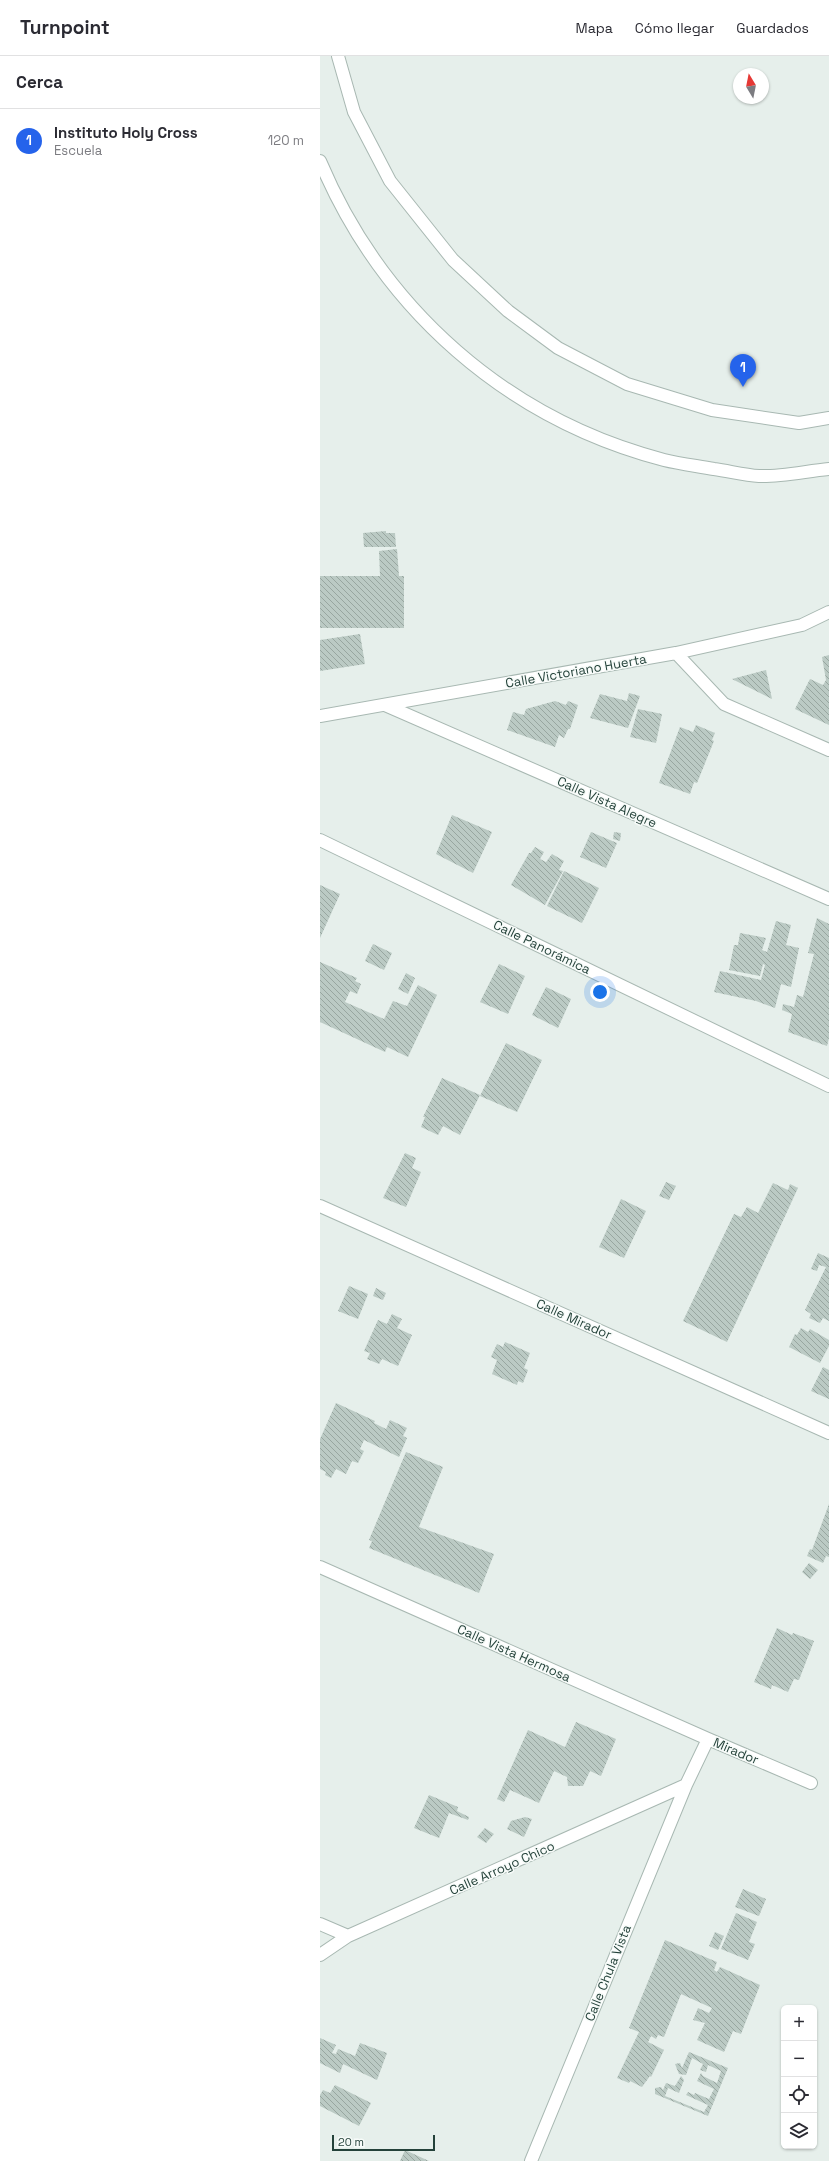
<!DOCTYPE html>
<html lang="es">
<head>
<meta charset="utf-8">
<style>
  :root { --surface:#fff; --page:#f2f2f3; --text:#2b2b33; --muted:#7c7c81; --line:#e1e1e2; --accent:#2563eb }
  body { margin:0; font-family:"Space Grotesk",sans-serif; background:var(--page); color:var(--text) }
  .controls { position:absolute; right:12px; bottom:12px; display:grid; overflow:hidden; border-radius:6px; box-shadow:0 1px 3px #0004 }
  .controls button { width:36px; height:36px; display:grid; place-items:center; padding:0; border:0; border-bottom:1px solid var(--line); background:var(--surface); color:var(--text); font:20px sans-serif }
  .compass { position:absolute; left:413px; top:12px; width:36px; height:36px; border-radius:50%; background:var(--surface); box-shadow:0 1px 3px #0004; rotate:350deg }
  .scale { position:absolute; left:12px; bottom:10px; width:103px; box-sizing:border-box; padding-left:4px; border:2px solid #24423a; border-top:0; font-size:11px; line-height:14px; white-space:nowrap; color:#24423a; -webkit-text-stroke:3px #f7fbf9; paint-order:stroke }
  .you { position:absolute; left:280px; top:936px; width:14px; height:14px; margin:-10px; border:3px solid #fff; border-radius:50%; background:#1a73e8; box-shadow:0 0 0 6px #1a73e833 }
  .badge { display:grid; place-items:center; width:26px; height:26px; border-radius:50%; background:var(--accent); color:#fff; font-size:13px; font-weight:700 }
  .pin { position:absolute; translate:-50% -33px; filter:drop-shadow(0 1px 2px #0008) }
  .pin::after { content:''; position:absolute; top:21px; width:14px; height:12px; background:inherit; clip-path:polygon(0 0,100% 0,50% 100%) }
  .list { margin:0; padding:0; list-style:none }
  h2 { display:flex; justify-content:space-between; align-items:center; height:52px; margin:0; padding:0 16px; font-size:17px }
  h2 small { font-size:13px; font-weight:400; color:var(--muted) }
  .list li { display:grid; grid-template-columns:26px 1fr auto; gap:12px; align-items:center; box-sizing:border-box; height:64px; padding:0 16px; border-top:1px solid var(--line) }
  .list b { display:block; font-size:15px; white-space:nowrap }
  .list p { margin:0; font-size:13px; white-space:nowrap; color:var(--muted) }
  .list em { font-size:13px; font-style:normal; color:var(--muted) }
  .icon { flex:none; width:22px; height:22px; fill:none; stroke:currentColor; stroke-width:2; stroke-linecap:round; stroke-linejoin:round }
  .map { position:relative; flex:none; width:509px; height:2105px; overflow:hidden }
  header { display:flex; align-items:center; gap:24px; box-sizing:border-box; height:56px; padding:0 20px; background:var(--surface); border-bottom:1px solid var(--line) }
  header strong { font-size:19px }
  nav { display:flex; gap:22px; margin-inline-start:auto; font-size:14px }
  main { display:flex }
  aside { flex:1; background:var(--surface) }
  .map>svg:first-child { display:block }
  .building { fill:url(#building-back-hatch) }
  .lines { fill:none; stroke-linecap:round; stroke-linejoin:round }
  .minor-casing { stroke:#a8b8b2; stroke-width:14 }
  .minor { stroke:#fff; stroke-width:12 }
  .labels { text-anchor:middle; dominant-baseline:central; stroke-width:3; stroke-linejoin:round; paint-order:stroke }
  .street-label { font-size:13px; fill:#24423a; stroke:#f7fbf9 }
</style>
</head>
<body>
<header>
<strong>Turnpoint</strong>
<nav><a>Mapa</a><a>Cómo llegar</a><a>Guardados</a></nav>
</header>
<main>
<aside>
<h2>Cerca<small></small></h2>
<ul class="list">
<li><span class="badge">1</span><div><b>Instituto Holy Cross</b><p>Escuela</p></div><em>120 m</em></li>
</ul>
</aside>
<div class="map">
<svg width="509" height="2105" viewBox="0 0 509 2105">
  <defs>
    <pattern id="building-back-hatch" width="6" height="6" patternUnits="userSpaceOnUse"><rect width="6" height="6" fill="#bbcac4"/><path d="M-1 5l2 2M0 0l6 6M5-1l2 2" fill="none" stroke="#98a6a0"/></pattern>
  </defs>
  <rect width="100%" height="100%" fill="#e6efeb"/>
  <path class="building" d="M66,475v2h9l1,14h-32l-1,-14z
    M77,493l2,27h5v52h-84v-52h60l-1,-25z
    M40,578l5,30 -45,7v-31z
    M509,599v70l-34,-16 15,-30 13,6 3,-5 -4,-23z
    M446,614l6,29 -40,-20z
    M309,637l11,3 -12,32 -38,-10 10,-24 27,7z
    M235,645l11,4 2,-4 10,4 -8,24h-2l-4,9 -5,-3 -4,12 -48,-17 6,-18 11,3 2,-6z
    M318,653l24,5 -6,29 -26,-6z
    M376,669l19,8 -3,7 2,1 -17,42 -3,-1 -4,12 -31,-11 21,-56 13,5z
    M132,759l40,17 -19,41 -37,-19z
    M271,776l26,11 -11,25 -26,-11z
    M294,776l7,1 -1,8 -7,-2z
    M215,791l9,5 -4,7 6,3 6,-8 12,7 -5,9 4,1 -18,34 -34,-20 18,-32h2z
    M244,815l35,17 -17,35 -35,-17z
    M0,829l20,9 -20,44z
    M497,862l12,6v114l-2,8 -39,-14 4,-18 -10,-4 1,-6 11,3 3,-12 6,2 11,-43 -6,-1z
    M456,865l15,4 -5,20 13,3 -8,39 -10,-3 -6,24 -19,-7 -42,-9 6,-21 41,9 4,-15 -2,-1 -3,12 -31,-6 5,-25h4l2,-12 26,5 -4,12 5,2z
    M53,888l19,9 -8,17 -19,-9z
    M0,906l37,16 -2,3 6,3 -4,10 -7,-3 -5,11 39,17 9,-18 14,5 11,-21 19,10 -29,62 -21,-10 -2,5 -65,-30z
    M179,908l26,12 -17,38 -28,-12z
    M86,917l9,5 -7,16 -10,-5z
    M226,931l25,12 -13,29 -26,-13z
    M186,987l36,17 -25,52 -37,-16z
    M122,1022l38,17 -20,40 -17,-9 -5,9 -17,-8 4,-10h-2z
    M85,1097l11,5 -4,10 9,4 -15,35 -23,-9z
    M346,1126l10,4 -7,14 -10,-4z
    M453,1127l15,7 2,-6 8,4 -71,154 -44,-21 51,-107 7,3 6,-10 11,6z
    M301,1143l25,12 -22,47 -25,-11z
    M498,1197l11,5v63l-6,-3 -3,5 -11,-5 2,-4 -6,-4 21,-43 -7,-2 -2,6 -6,-2z
    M29,1230l19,8 -10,25 -20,-8z
    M56,1232l10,5 -3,7 -10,-4z
    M72,1258l10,5 -5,9 15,7 -14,31 -16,-7 -3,5 -12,-5 3,-6 -6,-2 14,-31 9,4z
    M481,1272l7,4 2,-3 19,11v6l-9,17 -31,-16 6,-13 2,1z
    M185,1286l25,11 -6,15 4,2 -5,13 -5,-2 -1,4 -25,-11 5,-14 -6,-3 6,-13 6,3z
    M503,1311l6,3v29l-18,-8z
    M16,1347l39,18 -1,2 12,6 4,-9 17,8 -4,8 4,2 -8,19 -35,-17 -4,9 4,2 -6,12 -6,-2 -6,13 -10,-5 -5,9 -6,-3 1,-3 -6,-3v-30z
    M86,1396l37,15 -24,60 75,27 -15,39 -110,-45 3,-7 -3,-1z
    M509,1448v53l-3,-1 -3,7 -16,-7 3,-7 2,1z
    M489,1507l9,7 -8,9 -8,-7z
    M457,1572l15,7 1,-2 21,8 -15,39 -5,-1 -6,13 -16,-7 -1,4 -17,-7z
    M256,1666l40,17 -15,37 -11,-5 -7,15h-15l-1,-9 -13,-6 -15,32 -29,-13 -6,12 -7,-3 31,-69 37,17z
    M109,1739l29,12 -1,4 12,6 -1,3 -19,-7 -10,25 -25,-10z
    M205,1761l7,2 -8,18 -17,-8 4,-8z
    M165,1772l9,6 -8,9 -9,-6z
    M423,1833l23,10 -7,17 -24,-9z
    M416,1857l21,9 -8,20 6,2 -7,16 -27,-11z
    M395,1876l9,4 -6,14 -9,-4z
    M345,1884l52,22 -3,8 3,2 3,-5 40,18 -19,49 -8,-3 -9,21 -27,-12 8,-17 -12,-3 5,-12 11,5 3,-5 -31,-14 -17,43 -6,-2 -2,4 -5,-3 -3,6 16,8 -13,27 -1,-1 -8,11 -12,-6 -1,2 -12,-5 22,-46 -10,-4z
    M0,1982l16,7 -4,8 4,1 2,-5 17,7 5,-13 27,10 -10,27 -34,-16 -3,9 -20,-10z
    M369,1996l39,16 -20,48 -53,-22v-6l6,-1 2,3 3,-7 9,3 6,-10 3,4 -5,13 -11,-5 -3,8 39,16 4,-7 -22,-10 2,-3 6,3 1,-2 14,6 5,-10 -17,-8 4,-8 2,3 14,7 4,-12 -13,-6 -2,7 -6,-2 3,-6 -11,-6 -6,17 -7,-1 -4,-10 5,-1 2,5z
    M15,2029l36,18 -12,23 -39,-20v-11l3,-5 7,3z
    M85,2094l24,11h-29z"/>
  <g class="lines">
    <defs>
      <path id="minor" d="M18,0l16,56 36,69 63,79 55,51 50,37 69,36 85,26 87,13 30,-5
        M0,105c63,149 187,258 344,299 16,4 34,6 50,9 15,2 30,6 45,7 21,1 48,-5 70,-7
        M356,597l48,51 105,46
        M65,649l444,194
        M0,660l356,-63 126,-28 27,-13
        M0,784l509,246
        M0,1150l509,227
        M0,1511l388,172 103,44
        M0,1868l28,12
        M0,1899l28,-19 338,-151
        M211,2105l155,-376 22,-46"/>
    </defs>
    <use href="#minor" class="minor-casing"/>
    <use href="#minor" class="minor"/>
  </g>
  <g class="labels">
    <g class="street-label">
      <text transform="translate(256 615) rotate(-10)">Calle Victoriano Huerta</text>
      <text transform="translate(287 746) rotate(24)">Calle Vista Alegre</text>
      <text transform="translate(222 891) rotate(26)">Calle Panorámica</text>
      <text transform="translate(254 1263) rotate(24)">Calle Mirador</text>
      <text transform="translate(194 1597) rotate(24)">Calle Vista Hermosa</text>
      <text transform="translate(416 1695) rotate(23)">Mirador</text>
      <text transform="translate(182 1812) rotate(-24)">Calle Arroyo Chico</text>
      <text transform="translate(288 1917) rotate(-68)">Calle Chula Vista</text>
    </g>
  </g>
</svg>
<div class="controls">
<button>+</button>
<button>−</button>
<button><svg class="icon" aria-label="locate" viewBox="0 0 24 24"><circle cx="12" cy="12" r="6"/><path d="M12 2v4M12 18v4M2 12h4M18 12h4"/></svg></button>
<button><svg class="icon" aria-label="layers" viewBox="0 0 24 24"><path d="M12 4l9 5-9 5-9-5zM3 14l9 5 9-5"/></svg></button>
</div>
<svg class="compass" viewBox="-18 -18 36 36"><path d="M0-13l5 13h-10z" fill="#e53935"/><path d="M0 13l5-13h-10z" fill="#7c7c81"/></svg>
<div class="scale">20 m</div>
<div class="you"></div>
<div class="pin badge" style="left:423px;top:331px">1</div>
</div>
</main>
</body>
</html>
